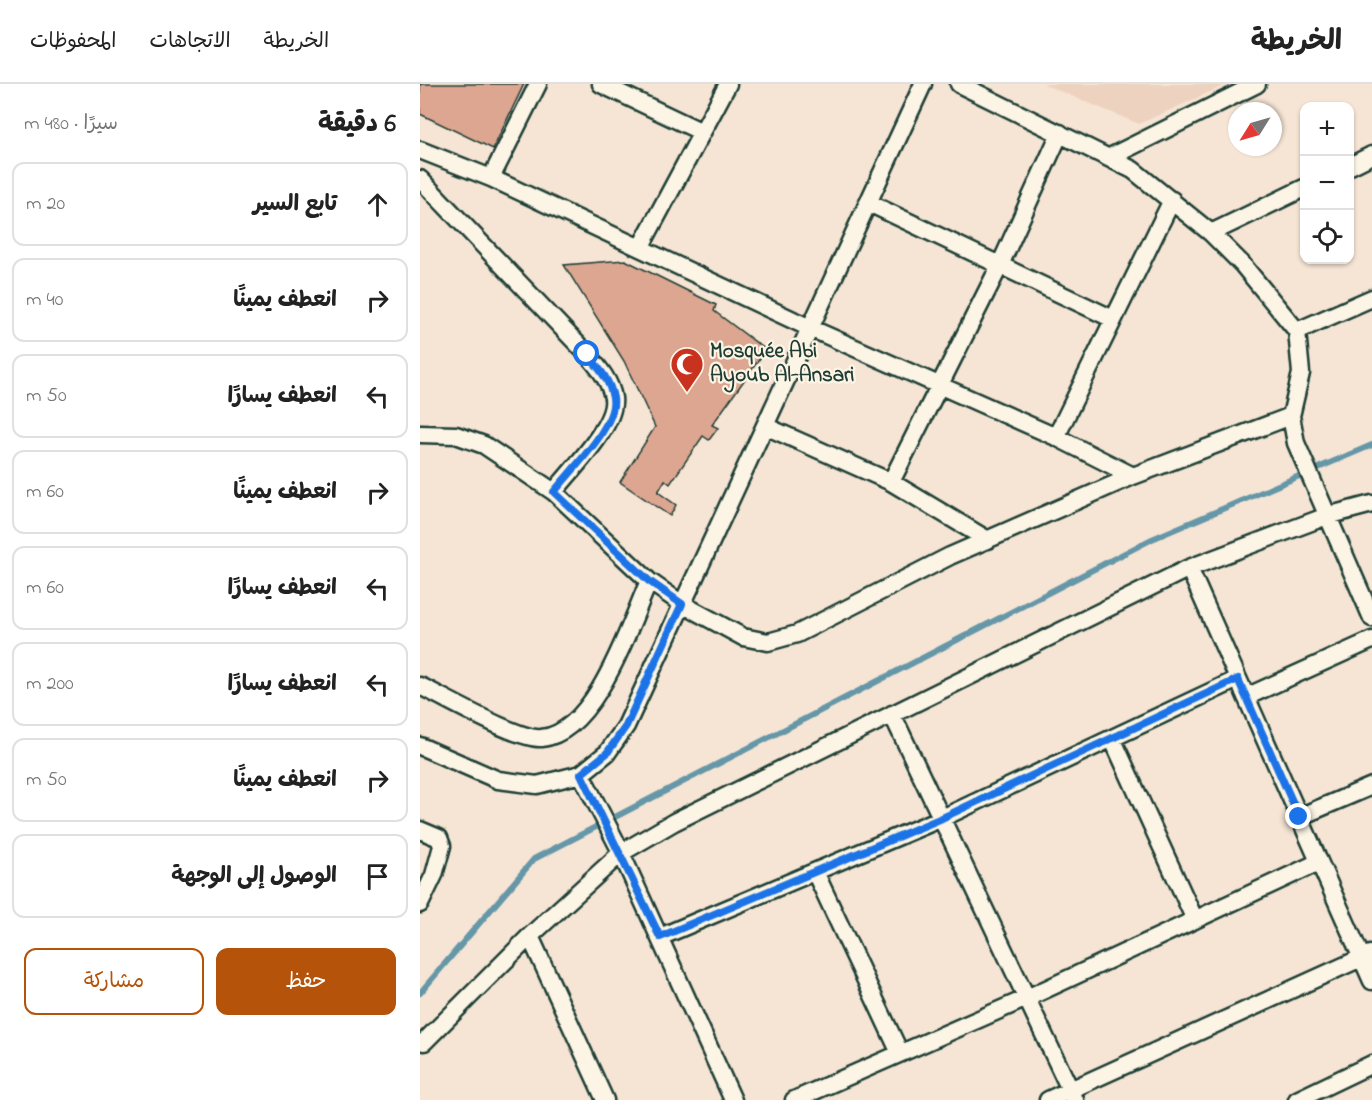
<!DOCTYPE html>
<html lang="ar">
<head>
<meta charset="utf-8">
<style>
  :root { --surface:#fff; --page:#f2f2f2; --text:#222; --muted:#767676; --line:#e0e0e0; --accent:#b45309 }
  body { margin:0; font-family:"Indie Flower","Playpen Sans Arabic",sans-serif; background:var(--page); color:var(--text); direction:rtl }
  .controls { position:absolute; right:18px; top:18px; display:grid; overflow:hidden; border-radius:12px; box-shadow:0 2px 4px #0004 }
  .controls button { width:54px; height:54px; display:grid; place-items:center; padding:0; border:0; border-bottom:2px solid var(--line); background:var(--surface); color:var(--text); font:30px sans-serif }
  .compass { position:absolute; left:808px; top:18px; width:54px; height:54px; border-radius:50%; background:var(--surface); box-shadow:0 2px 4px #0004; rotate:233deg }
  .stop { position:absolute; width:18px; height:18px; margin:-14px; border:4px solid #1a73e8; border-radius:50%; background:#fff }
  .stop.end { background:#1a73e8; border-color:#fff; box-shadow:0 2px 6px #0008 }
  .list { margin:0; padding:0; list-style:none }
  h2 { display:flex; justify-content:space-between; align-items:center; height:78px; margin:0; padding:0 24px; font-size:26px }
  h2 small { font-size:20px; font-weight:400; color:var(--muted) }
  .list li { display:grid; grid-template-columns:39px 1fr auto; gap:18px; align-items:center; box-sizing:border-box; height:84px; margin:0 12px 12px; padding:0 12px; border:2px solid var(--line); border-radius:12px }
  .list b { display:block; font-size:22px; white-space:nowrap }
  .list em { font-size:20px; font-style:normal; color:var(--muted) }
  .actions { display:flex; gap:12px; padding:18px 24px }
  .actions a { flex:1; padding:14px 0; border:2px solid var(--accent); border-radius:12px; text-align:center; font-size:21px; color:var(--accent) }
  .actions .main { background:var(--accent); color:#fff }
  .icon { flex:none; width:33px; height:33px; fill:none; stroke:currentColor; stroke-width:2; stroke-linecap:round; stroke-linejoin:round }
  .map { position:relative; flex:none; width:952px; height:1016px; overflow:hidden; direction:ltr }
  header { display:flex; align-items:center; gap:36px; box-sizing:border-box; height:84px; padding:0 30px; background:var(--surface); border-bottom:2px solid var(--line) }
  header strong { font-size:28px }
  nav { display:flex; gap:33px; margin-inline-start:auto; font-size:21px }
  main { display:flex }
  aside { flex:1; background:var(--surface) }
  .map>svg:first-child { display:block }
  .built { fill:#eed2c0 }
  .lines { fill:none; stroke-linecap:round; stroke-linejoin:round }
  .stream { stroke:#6597a8; stroke-width:6 }
  .building { fill:#dca691; stroke:#1f3d34; stroke-width:1.5 }
  .street-casing { stroke:#1f3d34; stroke-width:21 }
  .street { stroke:#fcf5e5; stroke-width:16 }
  .route { stroke:#1a73e8; stroke-width:8 }
  .labels { text-anchor:middle; dominant-baseline:central; stroke-width:4.5; stroke-linejoin:round; paint-order:stroke }
  .poi-label { font-size:21px; font-weight:bold; fill:#1f3d34; stroke:#fcf5e5; text-anchor:start }
</style>
</head>
<body>
<header>
<strong>الخريطة</strong>
<nav><a>الخريطة</a><a>الاتجاهات</a><a>المحفوظات</a></nav>
</header>
<main>
<div class="map">
<svg width="952" height="1016" viewBox="0 0 952 1016">
  <rect width="100%" height="100%" fill="#f6e5d4"/>
  <filter id="ink" filterUnits="userSpaceOnUse"><feTurbulence type="fractalNoise" baseFrequency=".0167" numOctaves="2"/><feDisplacementMap in="SourceGraphic" scale="12" xChannelSelector="R" yChannelSelector="G"/><feConvolveMatrix kernelMatrix="1 2 1 2 8 2 1 2 1" color-interpolation-filters="sRGB"/></filter>
  <g filter="url(#ink)">
    <path class="built" d="M623,0h185l-89,40z"/>
    <g class="lines">
      <path class="stream" d="M0,909l114,-134 618,-320 220,-94"/>
    </g>
    <path class="building" d="M0,0h104l-31,65 -73,-35z
      M205,176l91,45 -2,6 52,39 -54,75 6,3 -9,12 -6,-4 -33,48 -5,-4 -7,12 18,13 -6,11 -50,-34 35,-55 -31,-66 -60,-96z"/>
    <g class="lines">
      <defs>
        <path id="street" d="M181,0l101,48
          M539,0l174,86 78,63 31,31 55,67 4,42 -10,43 5,27 76,175
          M0,66l71,28 319,150 246,109 116,-237
          M690,73l147,-73
          M930,82l22,-11
          M71,94l47,-94
          M0,95l167,175c11,13 23,26 26,44 4,27 -43,73 -59,94
          M449,119l244,116
          M791,149l93,-45
          M220,164l88,-164
          M877,247l75,-33
          M345,342l126,56 97,58
          M0,350l36,1 28,10 70,47 95,89 33,23 61,33 25,5 29,-8 153,-78 183,-80 158,-60
          M636,353l77,39
          M471,398l109,-217 60,-132
          M769,484l183,413
          M0,602c24,11 99,55 122,52 54,-6 87,-112 107,-157
          M826,613l126,-57
          M472,630l183,386
          M692,654l83,182
          M0,662l78,34 39,5 44,-11 26,-21 19,-27 297,-642
          M161,690l36,70 116,256
          M879,733l73,-31
          M0,746l19,8 3,8 -8,29 -14,29
          M395,788l85,181
          M110,852l75,164
          M240,853l282,-119 296,-139
          M4,958l106,-106 91,-83 53,-31 515,-254 138,-52 45,-12
          M374,1016l233,-102 292,-136
          M628,1016l322,-146
          M877,1016l75,-36"/>
      </defs>
      <use href="#street" class="street-casing"/>
      <use href="#street" class="street"/>
    </g>
  </g>
  <g class="lines" filter="url(#ink)">
    <path class="route" d="M167,270c11,13 23,26 26,44 5,27 -43,73 -59,94l95,89 33,23 -56,122 -19,27 -26,21 79,163 282,-119 296,-139 61,138"/>
  </g>
  <defs>
    <symbol id="mosque-pin" viewBox="-11 -11 22 30"><path d="M0 17L-7.5 6A9.5 9.5 0 1 1 7.5 6Z" fill="#c8321e" stroke="#fcf5e5"/><path d="M3.5-4.9A6 6 0 1 0 3.5 4.9A5 5 0 1 1 3.5-4.9Z" fill="#fff"/></symbol>
  </defs>
  <g fill-rule="evenodd">
    <use href="#mosque-pin" x="248" y="261" width="38" height="52"/>
  </g>
  <g class="labels">
    <g class="poi-label">
      <text x="290" y="268">Mosquée Abi<tspan x="290" dy="24">Ayoub Al-Ansari</tspan></text>
    </g>
  </g>
</svg>
<div class="controls">
<button>+</button>
<button>−</button>
<button><svg class="icon" aria-label="locate" viewBox="0 0 24 24"><circle cx="12" cy="12" r="6"/><path d="M12 2v4M12 18v4M2 12h4M18 12h4"/></svg></button>
</div>
<svg class="compass" viewBox="-18 -18 36 36"><path d="M0-13l5 13h-10z" fill="#e53935"/><path d="M0 13l5-13h-10z" fill="#767676"/></svg>
<div class="stop" style="left:167px;top:270px"></div>
<div class="stop end" style="left:879px;top:733px"></div>
</div>
<aside>
<h2>6 دقيقة<small>سيرًا · 480 m</small></h2>
<ul class="list">
<li><svg class="icon" aria-label="ahead" viewBox="0 0 24 24"><path d="M12 20V5M6 11l6-6 6 6"/></svg><div><b>تابع السير</b></div><em>20 m</em></li>
<li><svg class="icon" aria-label="right" viewBox="0 0 24 24"><path d="M7 20v-9h11M14 6l5 5-5 5"/></svg><div><b>انعطف يمينًا</b></div><em>40 m</em></li>
<li><svg class="icon" aria-label="left" viewBox="0 0 24 24"><path d="M17 20v-9H6M10 6l-5 5 5 5"/></svg><div><b>انعطف يسارًا</b></div><em>50 m</em></li>
<li><svg class="icon" aria-label="right" viewBox="0 0 24 24"><path d="M7 20v-9h11M14 6l5 5-5 5"/></svg><div><b>انعطف يمينًا</b></div><em>60 m</em></li>
<li><svg class="icon" aria-label="left" viewBox="0 0 24 24"><path d="M17 20v-9H6M10 6l-5 5 5 5"/></svg><div><b>انعطف يسارًا</b></div><em>60 m</em></li>
<li><svg class="icon" aria-label="left" viewBox="0 0 24 24"><path d="M17 20v-9H6M10 6l-5 5 5 5"/></svg><div><b>انعطف يسارًا</b></div><em>200 m</em></li>
<li><svg class="icon" aria-label="right" viewBox="0 0 24 24"><path d="M7 20v-9h11M14 6l5 5-5 5"/></svg><div><b>انعطف يمينًا</b></div><em>50 m</em></li>
<li><svg class="icon" aria-label="arrive" viewBox="0 0 24 24"><path d="M6 21V4h12l-3 4 3 4H6"/></svg><div><b>الوصول إلى الوجهة</b></div></li>
</ul>
<div class="actions"><a class="main">حفظ</a><a>مشاركة</a></div>
</aside>
</main>
</body>
</html>
